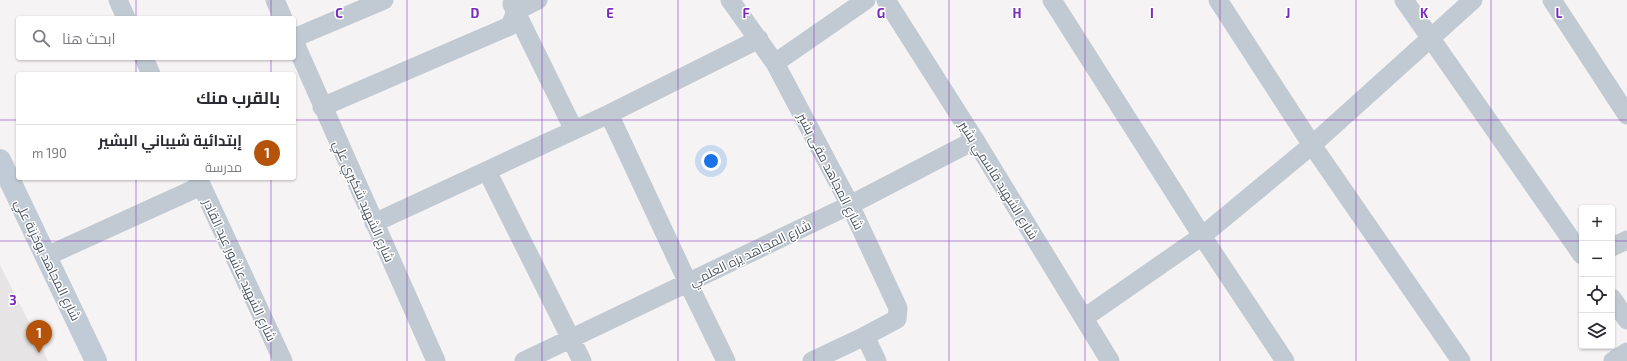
<!DOCTYPE html>
<html lang="ar">
<head>
<meta charset="utf-8">
<style>
  :root { --surface:#fff; --page:#f2f2f3; --text:#2b2b33; --muted:#7c7c81; --line:#e1e1e2; --accent:#b45309 }
  body { margin:0; font-family:"Exo 2",Cairo,sans-serif; background:var(--page); color:var(--text); direction:rtl }
  .controls { position:absolute; right:12px; bottom:12px; display:grid; overflow:hidden; border-radius:4px; box-shadow:0 1px 3px #0004 }
  .controls button { width:36px; height:36px; display:grid; place-items:center; padding:0; border:0; border-bottom:1px solid var(--line); background:var(--surface); color:var(--text); font:20px sans-serif }
  .you { position:absolute; left:711px; top:161px; width:14px; height:14px; margin:-10px; border:3px solid #fff; border-radius:50%; background:#1a73e8; box-shadow:0 0 0 6px #1a73e833 }
  .badge { display:grid; place-items:center; width:26px; height:26px; border-radius:50%; background:var(--accent); color:#fff; font-size:13px; font-weight:700 }
  .pin { position:absolute; translate:-50% -33px; filter:drop-shadow(0 1px 2px #0008) }
  .pin::after { content:''; position:absolute; top:21px; width:14px; height:12px; background:inherit; clip-path:polygon(0 0,100% 0,50% 100%) }
  .list { margin:0; padding:0; list-style:none }
  h2 { display:flex; justify-content:space-between; align-items:center; height:52px; margin:0; padding:0 16px; font-size:17px }
  h2 small { font-size:13px; font-weight:400; color:var(--muted) }
  .list li { display:grid; grid-template-columns:26px 1fr auto; gap:12px; align-items:center; box-sizing:border-box; height:56px; padding:0 16px; border-top:1px solid var(--line) }
  .list b { display:block; font-size:15px; white-space:nowrap }
  .list p { margin:0; font-size:13px; white-space:nowrap; color:var(--muted) }
  .list em { font-size:13px; font-style:normal; color:var(--muted) }
  .icon { flex:none; width:22px; height:22px; fill:none; stroke:currentColor; stroke-width:2; stroke-linecap:round; stroke-linejoin:round }
  .map { position:relative; flex:none; width:1627px; height:361px; overflow:hidden; direction:ltr }
  .search { position:absolute; background:var(--surface); box-shadow:0 1px 3px #0004; left:16px; top:16px; width:280px; height:44px; display:flex; align-items:center; gap:10px; box-sizing:border-box; padding:0 14px; border-radius:4px; color:var(--muted); font-size:15px }
  .panel { position:absolute; background:var(--surface); box-shadow:0 1px 3px #0004; left:16px; top:72px; width:280px; height:108px; border-radius:4px; direction:rtl }
  .map>svg:first-child { display:block }
  .education { fill:#e6e4e5 }
  .lines { fill:none; stroke-linecap:round; stroke-linejoin:round }
  .street { stroke:#c1cad2; stroke-width:19 }
  .secondary { stroke:#c1cbd6; stroke-width:22 }
  .grid { fill:none; stroke:#7b2cbf; stroke-width:1; stroke-opacity:0.55 }
  .labels { text-anchor:middle; dominant-baseline:central; stroke-width:3; stroke-linejoin:round; paint-order:stroke }
  .street-label { font-size:13px; fill:#4a5661; stroke:#fff }
  .grid-label { font-size:13px; text-anchor:middle; font-weight:bold; fill:#7b2cbf; stroke:#fff; stroke-width:3; stroke-linejoin:round; paint-order:stroke }
</style>
</head>
<body>
<div class="map">
<svg width="1627" height="361" viewBox="0 0 1627 361">
  <rect width="100%" height="100%" fill="#f5f3f3"/>
  <path class="education" d="M0,265l40,79 8,17h-48z"/>
  <g class="lines">
    <path class="street" d="M118,0l8,18
      M275,0l8,18
      M730,0l45,63 75,142 48,103 -1,11 -32,17
      M886,0l89,140 135,221
      M1052,0l150,236 83,125
      M1218,0l94,145 149,216
      M1404,0l178,255
      M1552,0l75,115
      M512,4l62,126
      M294,38l90,-38
      M294,41l142,320
      M144,58l7,16
      M775,63l91,-63
      M322,107l188,-81 6,-15 22,-11
      M609,114l79,169 38,78
      M487,171l95,190
      M198,178l85,183
      M374,223l235,-109 150,-75
      M1612,247l15,-7
      M47,256l154,-70
      M1612,298l15,22
      M1084,318l118,-82 110,-91 161,-145
      M524,361l326,-156 125,-65
      M812,361l53,-25 12,25
      M1613,361l14,-9"/>
    <path class="secondary" d="M0,160l96,201"/>
  </g>
  <path class="grid" d="M136,0v18M271,0v18M407,0v361M542,0v361M678,0v361M814,0v361M949,0v361M1085,0v361M1220,0v361M1356,0v361M1491,0v361M136,58v16M271,58v16M0,120h18M294,120h1333M136,178v183M271,178v183M0,241h1582M1612,241h15"/>
  <g class="labels">
    <g class="street-label">
      <text transform="translate(831 171) rotate(63)">شارع المجاهد مقى بشير</text>
      <text transform="translate(999 180) rotate(58)">شارع الشهيد قاسمي بشير</text>
      <text transform="translate(364 201) rotate(66)">شارع الشهيد شكيري علي</text>
      <text transform="translate(750 253) rotate(-26)">شارع المجاهد يزه العلمي</text>
      <text transform="translate(48 260) rotate(64)">شارع المجاهد بوخزنة علي</text>
      <text transform="translate(240 270) rotate(65)">شارع الشهيد عاشور عبد القادر</text>
    </g>
  </g>
  <g class="grid-label">
    <text x="339" y="18">C</text>
    <text x="475" y="18">D</text>
    <text x="610" y="18">E</text>
    <text x="746" y="18">F</text>
    <text x="881" y="18">G</text>
    <text x="1017" y="18">H</text>
    <text x="1152" y="18">I</text>
    <text x="1288" y="18">J</text>
    <text x="1424" y="18">K</text>
    <text x="1559" y="18">L</text>
    <text x="13" y="305">3</text>
  </g>
</svg>
<div class="controls">
<button>+</button>
<button>−</button>
<button><svg class="icon" aria-label="locate" viewBox="0 0 24 24"><circle cx="12" cy="12" r="6"/><path d="M12 2v4M12 18v4M2 12h4M18 12h4"/></svg></button>
<button><svg class="icon" aria-label="layers" viewBox="0 0 24 24"><path d="M12 4l9 5-9 5-9-5zM3 14l9 5 9-5"/></svg></button>
</div>
<div class="you"></div>
<div class="pin badge" style="left:39px;top:353px">1</div>
<div class="search"><svg class="icon" aria-label="search" viewBox="0 0 24 24"><circle cx="10" cy="10" r="6"/><path d="M15 15l6 6"/></svg>ابحث هنا</div>
<section class="panel">
<h2>بالقرب منك<small></small></h2>
<ul class="list">
<li><span class="badge">1</span><div><b>إبتدائية شيباني البشير</b><p>مدرسة</p></div><em>190 m</em></li>
</ul>
</section>
</div>
</body>
</html>
